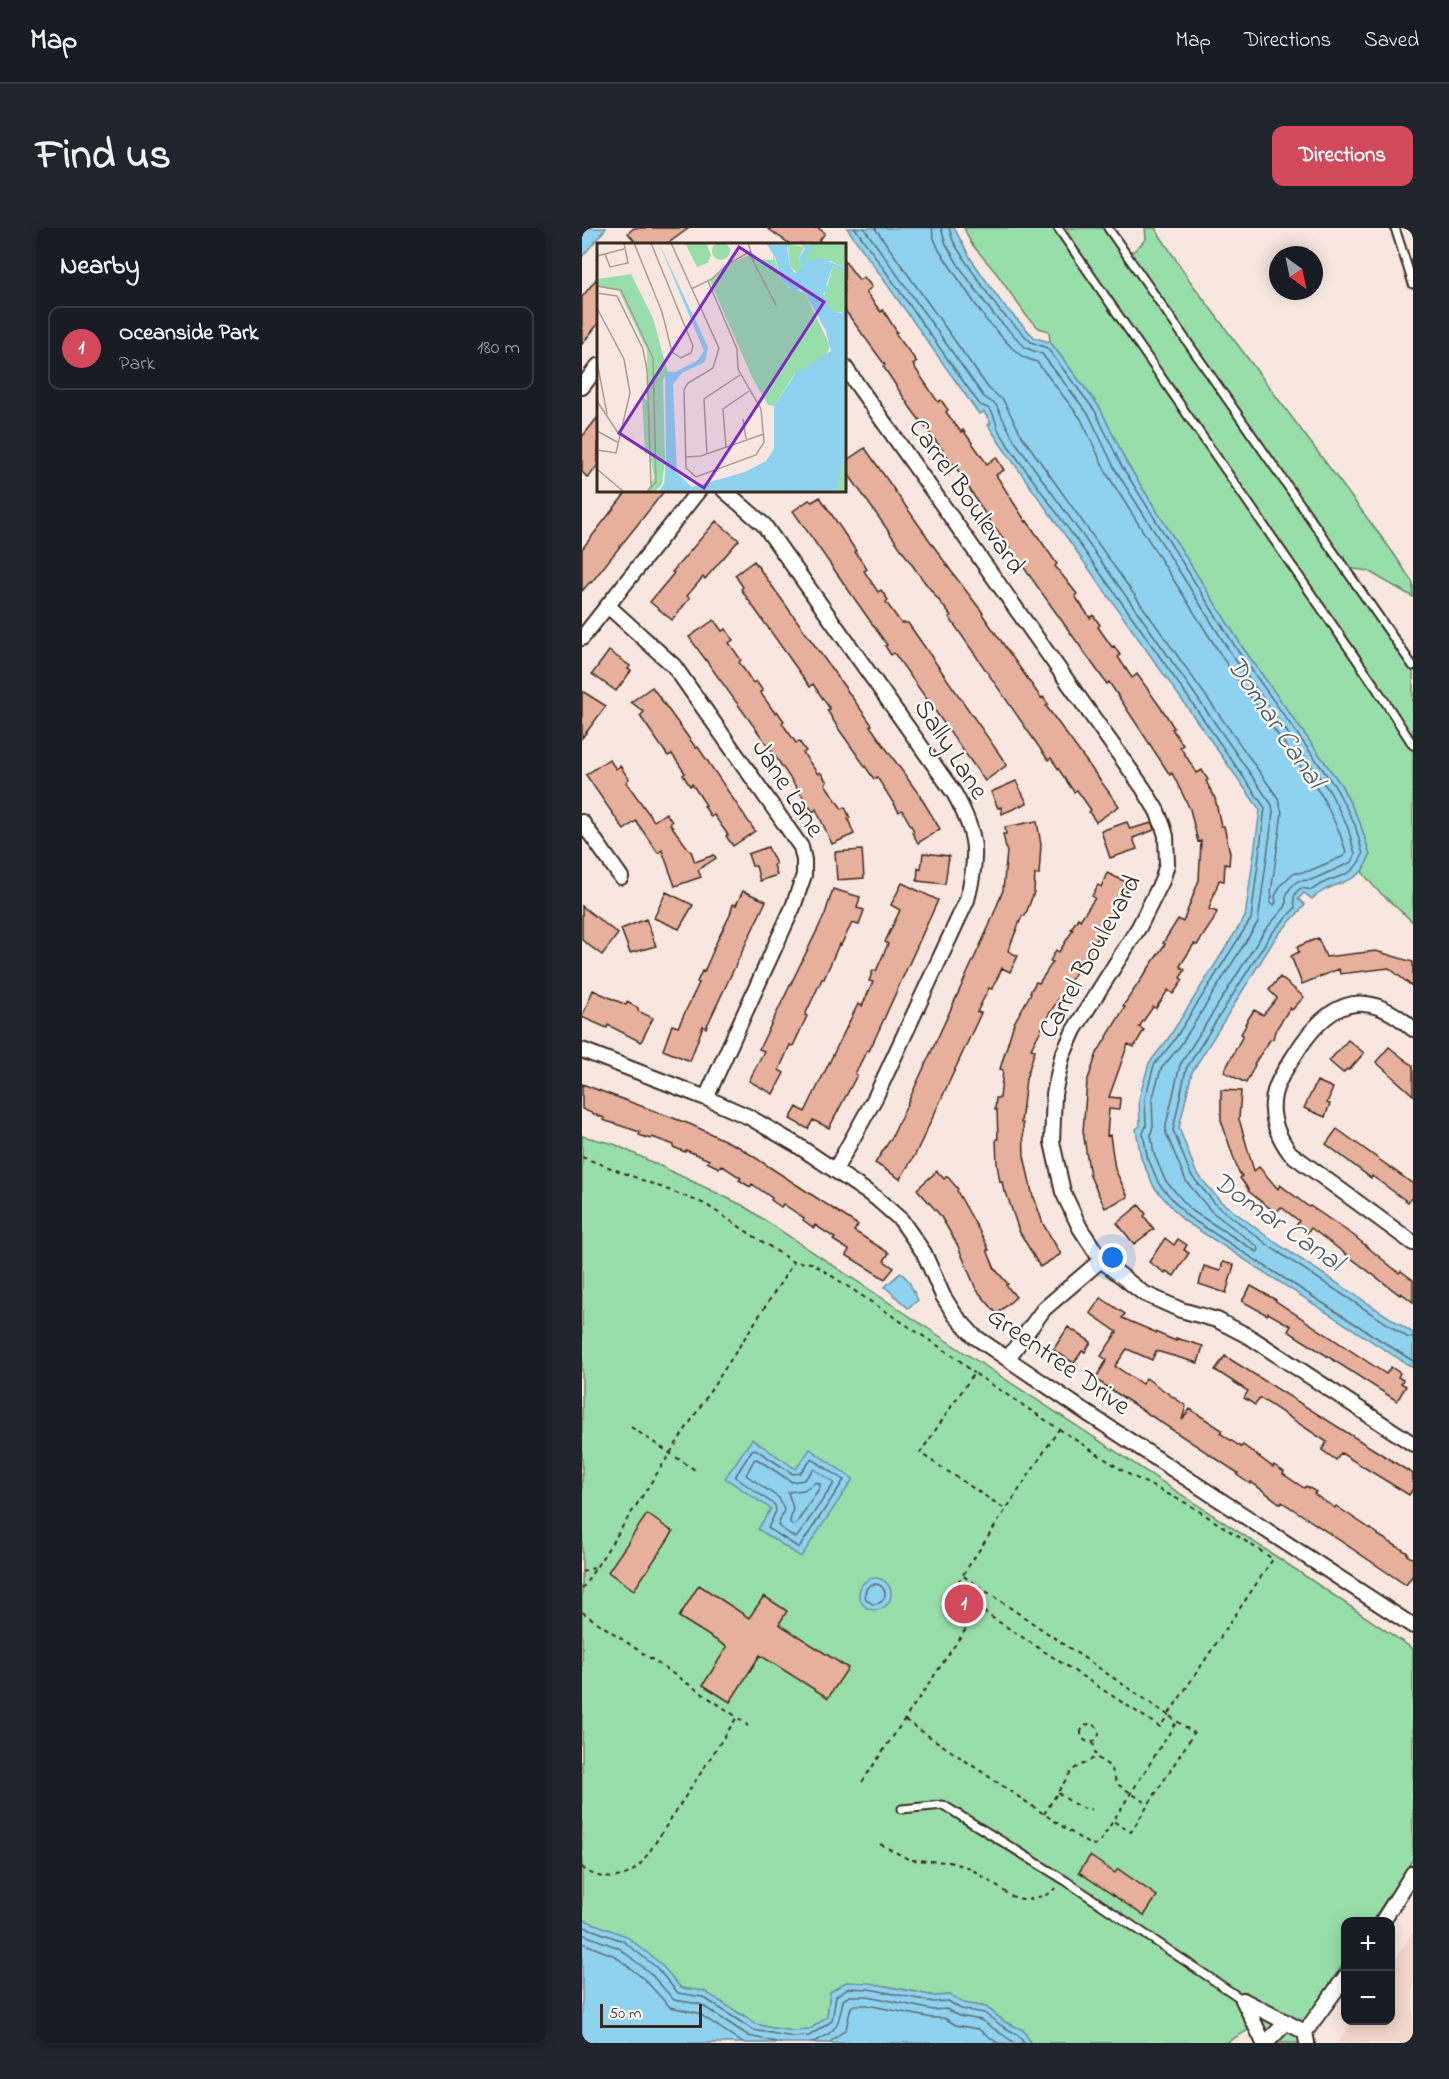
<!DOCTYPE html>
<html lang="en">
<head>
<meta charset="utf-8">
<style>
  :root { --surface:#171b24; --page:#20242c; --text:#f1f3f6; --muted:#9ea1a6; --line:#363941; --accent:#d1495b }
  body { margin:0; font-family:"Indie Flower",sans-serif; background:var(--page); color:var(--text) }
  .controls { position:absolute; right:18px; bottom:18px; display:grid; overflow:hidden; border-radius:12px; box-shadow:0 3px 15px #0003 }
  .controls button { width:54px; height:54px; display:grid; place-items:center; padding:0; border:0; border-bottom:2px solid var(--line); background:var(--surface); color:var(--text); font:30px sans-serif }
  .compass { position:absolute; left:687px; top:18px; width:54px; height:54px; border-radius:50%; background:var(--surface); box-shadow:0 3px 15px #0003; rotate:147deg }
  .scale { position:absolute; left:18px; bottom:15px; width:102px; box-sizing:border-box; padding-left:6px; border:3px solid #3b2a1e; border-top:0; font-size:16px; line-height:21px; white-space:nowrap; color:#3b2a1e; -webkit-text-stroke:4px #fff; paint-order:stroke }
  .you { position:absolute; left:531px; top:1030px; width:21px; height:21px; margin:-15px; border:4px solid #fff; border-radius:50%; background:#1a73e8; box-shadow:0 0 0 9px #1a73e833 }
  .badge { display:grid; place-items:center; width:39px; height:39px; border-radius:50%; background:var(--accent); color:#fff; font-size:20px; font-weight:700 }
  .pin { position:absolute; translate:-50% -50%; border:3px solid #fff; box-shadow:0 2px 6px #0006 }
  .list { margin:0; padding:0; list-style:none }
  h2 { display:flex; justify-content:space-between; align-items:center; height:78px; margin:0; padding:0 24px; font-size:26px }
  h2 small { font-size:20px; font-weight:400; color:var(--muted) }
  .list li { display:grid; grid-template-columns:39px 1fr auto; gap:18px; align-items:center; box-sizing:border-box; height:84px; margin:0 12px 12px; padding:0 12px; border:2px solid var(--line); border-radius:12px }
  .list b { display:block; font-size:22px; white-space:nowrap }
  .list p { margin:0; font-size:20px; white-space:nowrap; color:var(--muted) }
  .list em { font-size:20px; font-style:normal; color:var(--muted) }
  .map { position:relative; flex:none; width:831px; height:1815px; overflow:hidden; border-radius:12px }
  header { display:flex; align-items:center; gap:36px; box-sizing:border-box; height:84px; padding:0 30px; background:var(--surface); border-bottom:2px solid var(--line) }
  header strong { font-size:28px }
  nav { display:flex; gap:33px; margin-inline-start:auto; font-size:21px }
  .intro { display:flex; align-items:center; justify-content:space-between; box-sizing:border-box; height:144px; padding:0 36px }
  h1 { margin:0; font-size:42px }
  .button { padding:15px 27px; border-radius:12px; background:var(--accent); color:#fff; font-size:21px; font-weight:700 }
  main { display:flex; gap:36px; padding:0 36px }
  aside { flex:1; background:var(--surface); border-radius:12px; box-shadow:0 3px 15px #0003 }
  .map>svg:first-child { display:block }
  .built { fill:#f3d6cc }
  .green { fill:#98deab; stroke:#6a8464; stroke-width:1.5 }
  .water { fill:#8fd2f0; stroke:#6d8f9c; stroke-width:1.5 }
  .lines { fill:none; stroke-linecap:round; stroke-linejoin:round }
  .shore { stroke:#5d6d72; stroke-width:1.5 }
  .building { fill:#e7b09c; stroke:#3b2a1e; stroke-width:1.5 }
  .service-casing { stroke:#3b2a1e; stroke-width:11 }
  .minor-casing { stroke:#3b2a1e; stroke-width:18 }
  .path { stroke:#3b2a1e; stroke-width:2; stroke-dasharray:4.5 4.5; stroke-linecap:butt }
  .service { stroke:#fff; stroke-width:7 }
  .minor { stroke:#fff; stroke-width:14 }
  .labels { text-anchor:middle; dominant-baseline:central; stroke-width:4.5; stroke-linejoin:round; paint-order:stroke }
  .street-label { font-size:27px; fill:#3b2a1e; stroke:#fff }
  .water-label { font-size:28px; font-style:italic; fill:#545c5d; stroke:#fff }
  .inset-road { fill:none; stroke:#ac9b93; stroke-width:1.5 }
  .view { fill:#7b2cbf; fill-opacity:0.15; stroke:#7b2cbf; stroke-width:3 }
  .inset-edge { fill:none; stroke:#3b2a1e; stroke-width:3 }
</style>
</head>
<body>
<header>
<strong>Map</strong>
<nav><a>Map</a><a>Directions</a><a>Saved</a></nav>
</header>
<div class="intro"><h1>Find us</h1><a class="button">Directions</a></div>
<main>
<aside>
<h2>Nearby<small></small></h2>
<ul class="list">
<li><span class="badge">1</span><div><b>Oceanside Park</b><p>Park</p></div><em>180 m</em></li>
</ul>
</aside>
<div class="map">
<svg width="831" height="1815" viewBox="0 0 831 1815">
  <rect width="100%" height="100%" fill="#f8e7e1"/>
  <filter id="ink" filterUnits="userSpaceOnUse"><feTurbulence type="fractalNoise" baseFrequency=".0167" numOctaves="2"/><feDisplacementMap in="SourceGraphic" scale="12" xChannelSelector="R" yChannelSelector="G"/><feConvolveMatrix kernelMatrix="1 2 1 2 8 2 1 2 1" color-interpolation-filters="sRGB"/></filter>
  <g filter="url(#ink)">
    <path class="built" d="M831,1704v111h-76l16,-22 37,-1 1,-55z"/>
    <path class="green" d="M382,0h140l24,23h6l12,-12 -1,-11h10l35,53 204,273 19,29v14l-45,-26 -28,-4 73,105v250l-37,-33 -14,-17 8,-17 -10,-32 -19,-38 -98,-137 -117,-186 -26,-54 -50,-66 -1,-11 -10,-3 -11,-10 -31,-44 -26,-31z
      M0,908l32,8 128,61 217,144 321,210 133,90v210l-41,62 -26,1 -1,39 -44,67 5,15h-41l-10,-17 -29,17h-195l-8,-13 -18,-8 -19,-15 -23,-4 -14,-8 -14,1 -49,-10 -57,13 -2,18 -18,13 -16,1 -21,-3 -16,-4 -13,-9 -50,-25 -12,-2 -11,-13 -88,-56z"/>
    <path class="water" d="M0,0h24l-24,29z
      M265,0h107l17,31 33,47 31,32 15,4 50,66 26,54 117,186 98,137 19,38 10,32c-3,6 -5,14 -10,18 -14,12 -32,11 -48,26l-8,-6 -6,6 7,6 -29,32 -84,135 -13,56 17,44 24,29 56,42 137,90v35l-230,-148 -29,-33 -13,-29 -5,-29 4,-3 -1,-27 10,-36 19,-24 77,-122 15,-107 -259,-365 -13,-20 3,-2 -7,-11 -5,2z
      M319,1045l7,7 10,20 -10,8 -23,-21c2,-2 14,-13 16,-14z
      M170,1211l44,30 14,-20 43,30 -52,78 -43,-28 13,-20 -46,-31z
      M277 1366a16 16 0 1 1 32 0a16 16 0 1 1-32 0Z
      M0,1691l44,17 34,27 21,25 23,3 52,33 16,4 21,3 16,-1 18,-13 3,-25 16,-10 24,1 65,13 15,-1 13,8 23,4 19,15 18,8 8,13h-449z"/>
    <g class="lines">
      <path class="shore" d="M273,0l125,177c14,4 13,9 17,21 1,6 8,12 10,18l128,177 130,187 -14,111 -78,123 -19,23 -9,34 1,27 -3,7 4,23 12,28 28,32 226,145
        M282,0l120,169 12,8 18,35 127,177 131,188 1,7 -15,110 -78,124 -19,23 -9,31 1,26 -2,8 3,20 11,26 26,30 66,42 2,-2 -1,-3 -47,-36 -25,-30 -20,-48v-8l14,-60 85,-135 21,-24c-1,-11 2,-18 12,-25l13,-1 41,-18 3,-8 -7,-26 -18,-36 -98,-137 -117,-186 -26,-54 -47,-61 -16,-6 -33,-34 -34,-48 -13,-22 -5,-16
        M293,0l114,161 14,11 19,36 256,362 4,15 -11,80 1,3 -2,7 4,2 2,-3 -1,-6 6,-11 11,-11 17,-3 35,-15 2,-4 -7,-21 -17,-35 -98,-136 -117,-186 -26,-55 -44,-57 -14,-5 -11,-9 -26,-28 -47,-70 -6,-14 -1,-8
        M367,0l4,13 13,21 33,48 32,32 16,6 48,63 26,54 117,186 98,137 19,37 8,29c-11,28 -31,19 -51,36l-11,-2c-9,7 -7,10 -6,20l-24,26 -85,135 -13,61 18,45 25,30 56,43 135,89 6,1
        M173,1221l38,25 7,-1 12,-14 32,21 -45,68 -31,-20 8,-17 -1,-6 -40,-28 17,-27z
        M175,1231l35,23 12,-2 10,-11 19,13v3l-36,52h-3l-16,-11 6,-16 -5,-12 -33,-23 8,-15z
        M234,1254l4,2v3l-24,37 -4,1 -2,-3 3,-14 -5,-16 16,-2z
        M283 1366a10 10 0 1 1 20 0a10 10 0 1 1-20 0Z
        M0,1698l41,15 33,26 22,26 25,4 50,33 40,7 16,-1 23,-15 4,-25 12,-8 21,1 65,13 14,-1 13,8 23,4 18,13 16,9 6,8
        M0,1706l37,14 31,25 24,27 26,4 49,32 31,7
        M0,1715l33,13 29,23 26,28 28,6 45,30
        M229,1815c26,-10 28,-18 32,-43l7,-4h18l65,14 13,-1 13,7 22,4 34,23
        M247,1815l17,-14 5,-22 3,-2h13l65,13h12l12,7 22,4 20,14"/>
    </g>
    <path class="building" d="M52,0h55l-22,16h-30l-9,-11z
      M185,0h51l7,5 -8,11h-27z
      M262,32l15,20 5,-3 8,10 -6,5 15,20 2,-2 14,22 -2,1 22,29 -4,3 25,37 3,-2 7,10 -2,2 15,20 2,-2 24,34 9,-7 8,13 -8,5 30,47 1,-1 30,43 -2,2 22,28 -2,2 15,22 3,-3 7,10 -2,2 14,20 2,-1 6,9 -2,2 14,21 5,-4 29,41 8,13 -2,1 11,16 -3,2 17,26 5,-3 6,10 -2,1 9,17 6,28h3l6,27 -1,12 -4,-1 -1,17 -5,-1 -10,29 8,3 -4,9 -16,24 -3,-1 -14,22 5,4 -5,8 3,2 -10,14 -5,-4 -12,18 -3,-1 -14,20 5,3 -10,17 -6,-3 -19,53 11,1 -1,12 -10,-1 -2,27 3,-1 5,34 13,28 -23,11 -15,-32 -7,-45 4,-49 10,-29 28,-46 -2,-1 42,-62 -2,-1 15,-24 5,3 16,-42 2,-39 -3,1 -8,-33 -18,-36 -2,2 -61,-93 -2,2 -110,-154 -1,1 -39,-62 -45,-59 -29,-44 2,-1 -41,-56z
      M16,49v47l-16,20v-47z
      M16,189v48l-10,13 -6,-6v-35z
      M283,220l86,123 32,42 -1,1 43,61 16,23 2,-1 5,7 -2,2 73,100 -23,16 -7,-10 2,-2 -14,-20 -3,2 -23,-34 -3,2 -99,-143 2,-1 -31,-40 -76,-108v-6z
      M46,262h37l-74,93 -1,-1 -8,9v-42z
      M238,269l36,54 -1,1 12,17 -3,2 14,21 3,-2 7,10 -2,2 15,21h7l99,142 -22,16 -91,-128 -3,2 -6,-9 2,-1 -94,-134 16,-11 3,2z
      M134,293l23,19 -34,39 -2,-2 -16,19 3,2 -18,22 -22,-18 24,-29 -2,-1z
      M172,333l118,164 -2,1 50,70 20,33 -22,14 -6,-11 2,-1 -12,-21 -3,2 -22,-35 -3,2 -36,-51 -11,-18 3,-1 -17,-25 -3,3 -63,-89 -6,-9 2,-2 -8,-12z
      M132,392l8,11 4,-2 7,11 -4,3 12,17 -2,2 14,21 3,-2 7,10 -3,1 15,21 2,-2 7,10 -2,2 14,20 3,-2 7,10 -3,2 15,21 2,-2 7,10 -2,2 17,25 3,-2 5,11 -2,1 6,15 -22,10 -16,-35 -3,3 -42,-62 -82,-113z
      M27,423l21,15 -2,3 3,2 -15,20 -24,-17z
      M70,459l44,61 2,-1 57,84 -22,15 -7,-10 2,-1 -14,-20 -3,2 -7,-11 2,-1 -14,-21 -2,2 -7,-11 2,-2 -13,-19 -4,2 -28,-40 4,-4 -13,-10z
      M0,463l24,15 -24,32z
      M27,531l7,10 4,-3 9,13 -3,3 28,39 12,-8 6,9 -2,2 20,27h1l4,11 19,-7 2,3 -18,12 3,7 -26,9 -13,-36 -4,3 -22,-32 -12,9 -38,-55z
      M434,553l11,22 -25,11 -1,-7 -3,1 -7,-16z
      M455,593l4,24 -2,29h-4l-1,18 -9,24h-3l-14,35 10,5 -8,16 -8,-4 -10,21 -3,-1 -12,24 4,1 -49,106 -17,36 -15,24 -25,-16 17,-26 97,-211 14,-36 4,-38 -4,-18h3l-1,-7z
      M545,594l3,7 22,-6 2,7 -21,8 4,11 -27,9 -9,-27z
      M186,619l8,17 -2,1 3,10 -17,6 -4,-15h-4l-4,-12z
      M280,622l2,28 -27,2 -2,-28z
      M341,625l26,3 -4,28 -28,-3 1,-13 3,1z
      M525,645l23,11 -13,24 -68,106 -18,35 4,1 -9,29 -5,44h2l1,33 9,41h1l9,27 18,30 -21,13 -21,-36 -13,-39h-2l-2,-11 -2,1 -3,-18 -1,-25h2l-1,-29h-2l1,-12h4l3,-28 -3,-1 14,-46 17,-30 -1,-1 6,-10 3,1 14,-21 -3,-1 6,-11 3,2 14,-22 -2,-1 7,-11 2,2 15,-22 -3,-2 6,-11 3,2z
      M320,655l36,17 -65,143 -4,8 -2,-1 -12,24 2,1 -28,53 -16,-8 -5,9 -18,-10 7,-12 8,5 53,-108 4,2 11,-24 -4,-1 4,-11 3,1 12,-27 -3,-2 15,-32 -9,-5z
      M251,661l27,8 -3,11 7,2 -5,15 -7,-2 -11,22 -2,-1 -15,35h-2l-17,36 2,1 -14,30 -3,-1 -11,25 5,3 -11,21 -24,-13 15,-30 -5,-2 66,-135z
      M161,663l23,10 -60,127 -3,-2 -13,35 -27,-11 9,-25 6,2 21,-44 -2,-1 5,-11 2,1 10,-23h-1l17,-34 3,-11 3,1z
      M84,664l27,13 -14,24 -25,-11z
      M0,678l36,28 -16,21 -20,-15z
      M64,691l10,27 -26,7 -9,-24z
      M736,710l8,19 50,-6 37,11v25l-24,-19 -49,6 -1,-5 -37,15 -11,-28 8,-4 -2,-5z
      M698,749l24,20 -12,13 -2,-2 -15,23 -2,8 -3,1 -16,24 1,1 -9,18 -22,-11 19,-37 -2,-1 5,-9 -1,-1 9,-14 9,5 14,-17 -8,-8z
      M11,762l33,15 1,-3 11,6v3l15,7 -12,24 -33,-17 -1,3 -25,-11z
      M766,812l16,13 -15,17 -2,-1 -4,4 -14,-12z
      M807,819l24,19v29l-37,-33z
      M735,853l16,7 -6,15 3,1 -5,13 -21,-9z
      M0,856l110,41 47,22 119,78 -4,6 35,22 -5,8 10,7 -9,11 -39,-24 3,-5 -16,-10 2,-2 -20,-13 -1,3 -11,-8 1,-2 -21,-14 -2,3 -10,-7 1,-2 -20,-14 -2,3 -11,-7 2,-2 -20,-13 -2,3 -12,-6 2,-2 -23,-10 -1,2 -12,-5 1,-2 -22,-8 -1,2 -12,-4 1,-3 -37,-12 1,-2 -22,-9z
      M639,862l20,1 -2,28 15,52 5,-4 19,22 2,-4 29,22 1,-1 43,29 46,38 2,-2 12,9v22l-12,-9 -1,2 -89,-67 -4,5 -11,-7 3,-5 -18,-14 -5,6 -28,-22 1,-1 -9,-12 2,-2 -4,-5 -17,-51z
      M755,901l76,55v12l-5,6 -36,-26 -1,2 -45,-34z
      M355,943l7,8 3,-3 11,13 -1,2 28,50 4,9h-2l8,19 13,15 -2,1 10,12 -19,17 -21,-25 -19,-45 -17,-29 -23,-26z
      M557,977l7,9 -2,2 10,13 -20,15 -17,-21z
      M583,1010l9,7 4,-6 9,6 -3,5 5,3 -15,23 -8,-5 -1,2 -16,-11z
      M641,1034l11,3 -8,28 -27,-9 5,-18 16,5z
      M669,1058l25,14v1l110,73 5,-7 9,6 -2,4 5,3 -2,3 5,3 -9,15 -109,-70 3,-5 -23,-13 -1,2 -25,-14z
      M519,1070l24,16 -3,4 54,23v-3l27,8 -5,17 -42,-12 -4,9 -25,-11 -12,17 27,18 4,-6 40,28 -4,14 8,-11 32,21 -2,3 21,14 2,-2 30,22 1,-2 10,7 -1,2 21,14 2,-2 10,6 -2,2 21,14 1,-2 42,28v1l30,18 -1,2 6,4v16l-7,10 -107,-72 -17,-11 -1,2 -30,-22 -1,2 -13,-9 1,-2 -143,-94 12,-19 -6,-4 16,-24 -27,-19z
      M486,1099l23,15 -6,10 -3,-1 -8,12 -21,-13z
      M643,1128l188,118v15l-4,6 -68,-42 -5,7 -14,-10 5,-8 -67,-44 -5,7 -11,-7 4,-7 -33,-21z
      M65,1286l26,18 -39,58 -26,-18z
      M117,1357l50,33 15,-22 23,15 -8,13 69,44 -20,30 -68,-43 -30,47 -27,-17 24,-38 -48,-30z
      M508,1628l25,17 3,-4 39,27 -13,20 -65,-44z"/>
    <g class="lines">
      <defs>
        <path id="service" d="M476,0l317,458 38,59
          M526,0l305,438
          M813,0l18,56
          M320,1581l41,-4 123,76 177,119"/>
        <path id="minor" d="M262,138l299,422 14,23 6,15 3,10 1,28 -5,17 -23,46 -65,103 -12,27 -8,37 -2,48 11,50 17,36 21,32 42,33 38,17 36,10 33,17 163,107
          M0,159l16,-21
          M142,262l40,35 190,268c23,41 25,61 13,107l-92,198 -40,72
          M26,378l66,60 127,181 3,13v15l-11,32 -87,191
          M0,410l117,-148
          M0,594l39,55
          M831,801c-51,-46 -87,-25 -119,27 -9,14 -20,29 -21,46 -2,20 6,36 17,51l123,90
          M0,822l124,48 43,19 48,28 79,53 25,22 23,33 19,43 12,19 19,21 116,79 323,211
          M426,1130l36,-49 57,-49
          M800,1694l31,-49
          M661,1772l62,32
          M661,1772l21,43
          M684,1815l21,-21
          M725,1815l-2,-11 41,-56"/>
      </defs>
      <use href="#service" class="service-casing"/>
      <use href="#minor" class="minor-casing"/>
      <path class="path" d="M0,929l123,47 88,58 19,1 146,96 16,14
        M49,1199l67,45
        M477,1201l69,45 60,30 85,55 -105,156 26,18 -63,99 -18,-11 64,-100
        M0,1344l14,-5
        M0,1361l212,-327
        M371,1364l207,135 8,-12 -206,-140
        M0,1384l155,105
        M323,1492l182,123 8,2 6,-5 12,-19
        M499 1505a9 9 0 1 1 18 0a9 9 0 1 1-18 0Z
        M511,1514l3,15
        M280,1554l112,-165 -27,-18 112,-170 -85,-56 -54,80 85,56
        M476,1565c10,6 22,18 34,16
        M462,1586l28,-44 24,-13 15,10 6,17 31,20
        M298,1616l30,16 39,2 21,6 41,28 15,4 20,-5 10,-7
        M0,1639c13,13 39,14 53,2 5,-4 9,-10 13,-15l89,-137 11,9"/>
      <use href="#service" class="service"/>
      <use href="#minor" class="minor"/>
    </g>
  </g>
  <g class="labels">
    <g class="street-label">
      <text transform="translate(384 269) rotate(55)">Carrel Boulevard</text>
      <text transform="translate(368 522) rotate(57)">Sally Lane</text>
      <text transform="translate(205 561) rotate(57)">Jane Lane</text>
      <text transform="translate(509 729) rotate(-61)">Carrel Boulevard</text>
      <text transform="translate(476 1134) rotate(35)">Greentree Drive</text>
    </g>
    <g class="water-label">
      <text transform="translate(692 495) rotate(56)">Domar Canal</text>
      <text transform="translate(695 995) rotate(35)">Domar Canal</text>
    </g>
  </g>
  <g transform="translate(15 15)">
    <rect width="249" height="249" fill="#f8e7e1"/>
    <path d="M115 8a9 9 0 1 1 18 0a9 9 0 1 1-18 0ZM88,0h21l5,12 -3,8 -11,4zM186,0l21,4 -5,12 5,9 -6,5 -8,-6 -2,-20zM213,0h36v25l-16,-7h-26zM156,10l2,6 18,1v-6l8,25 8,9 16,5 25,53 -4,9 -32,20 -20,31 -6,-1 -16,-28 -42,-96 16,-15zM236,23l13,7v45l-1,-6h-15l-6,-15zM34,31l22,44 14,52 -4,11 2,80 -3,23 -7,8h-9l8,-14 -5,-29 -4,6 -3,-60 6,7 -1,-52 -28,-59 -22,-4v-8zM249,208v41h-10v-4z" fill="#98deab"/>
    <path d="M62,0l49,104 -3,15 -23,11 -9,11 4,89 15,14 53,-15 21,-11 8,-12v-43l22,-33 35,-22 -5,-20 -21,-38 -5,-4 -7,2 -12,-12 -6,-22 -9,-14 21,2 3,22 5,6 8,-6 -4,-8 6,-11 -5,-5 12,3 -7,15 15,-3 26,10v5l-13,-7 -7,19 4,6 -7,2 8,18 11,2 4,-5v143l-10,41h-178l6,-8 2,-22 -1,-91 10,1 22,-11 7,-10z" fill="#8fd2f0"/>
    <path class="inset-road" d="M37,0l28,69 10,40 9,6 10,-5 2,-7 -42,-103M74,0l48,105 -6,20 -25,15 -4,7 2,78 10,9 60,-22 8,-13 -3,-33 -23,-40 -1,-20 -29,-68M151,0l6,19M8,11l5,13 18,-4 -4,-20M153,12l26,50M0,13l27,-7M0,43l24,4 32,68 3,124 -9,10M94,46l21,-10 13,-13 26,-15M0,50l20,3 26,53 4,21 4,116M0,65l27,51 6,34 -14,60 -19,-3M0,119l10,52M0,158l23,35M146,176l3,20M0,188l22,12M129,205l-3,-39 26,-18M110,211l-3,-55 36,-24M89,214l15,-1 63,-22M0,226l27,23"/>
    <path class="view" d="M142,4l85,55 -120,186 -85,-55z"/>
    <rect width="249" height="249" class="inset-edge"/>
  </g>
</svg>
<div class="controls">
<button>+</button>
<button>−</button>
</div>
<svg class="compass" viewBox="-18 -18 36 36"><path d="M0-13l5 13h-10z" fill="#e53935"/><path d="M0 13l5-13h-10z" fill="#9ea1a6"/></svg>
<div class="scale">50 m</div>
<div class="you"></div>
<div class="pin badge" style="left:382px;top:1376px">1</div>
</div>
</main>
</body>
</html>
